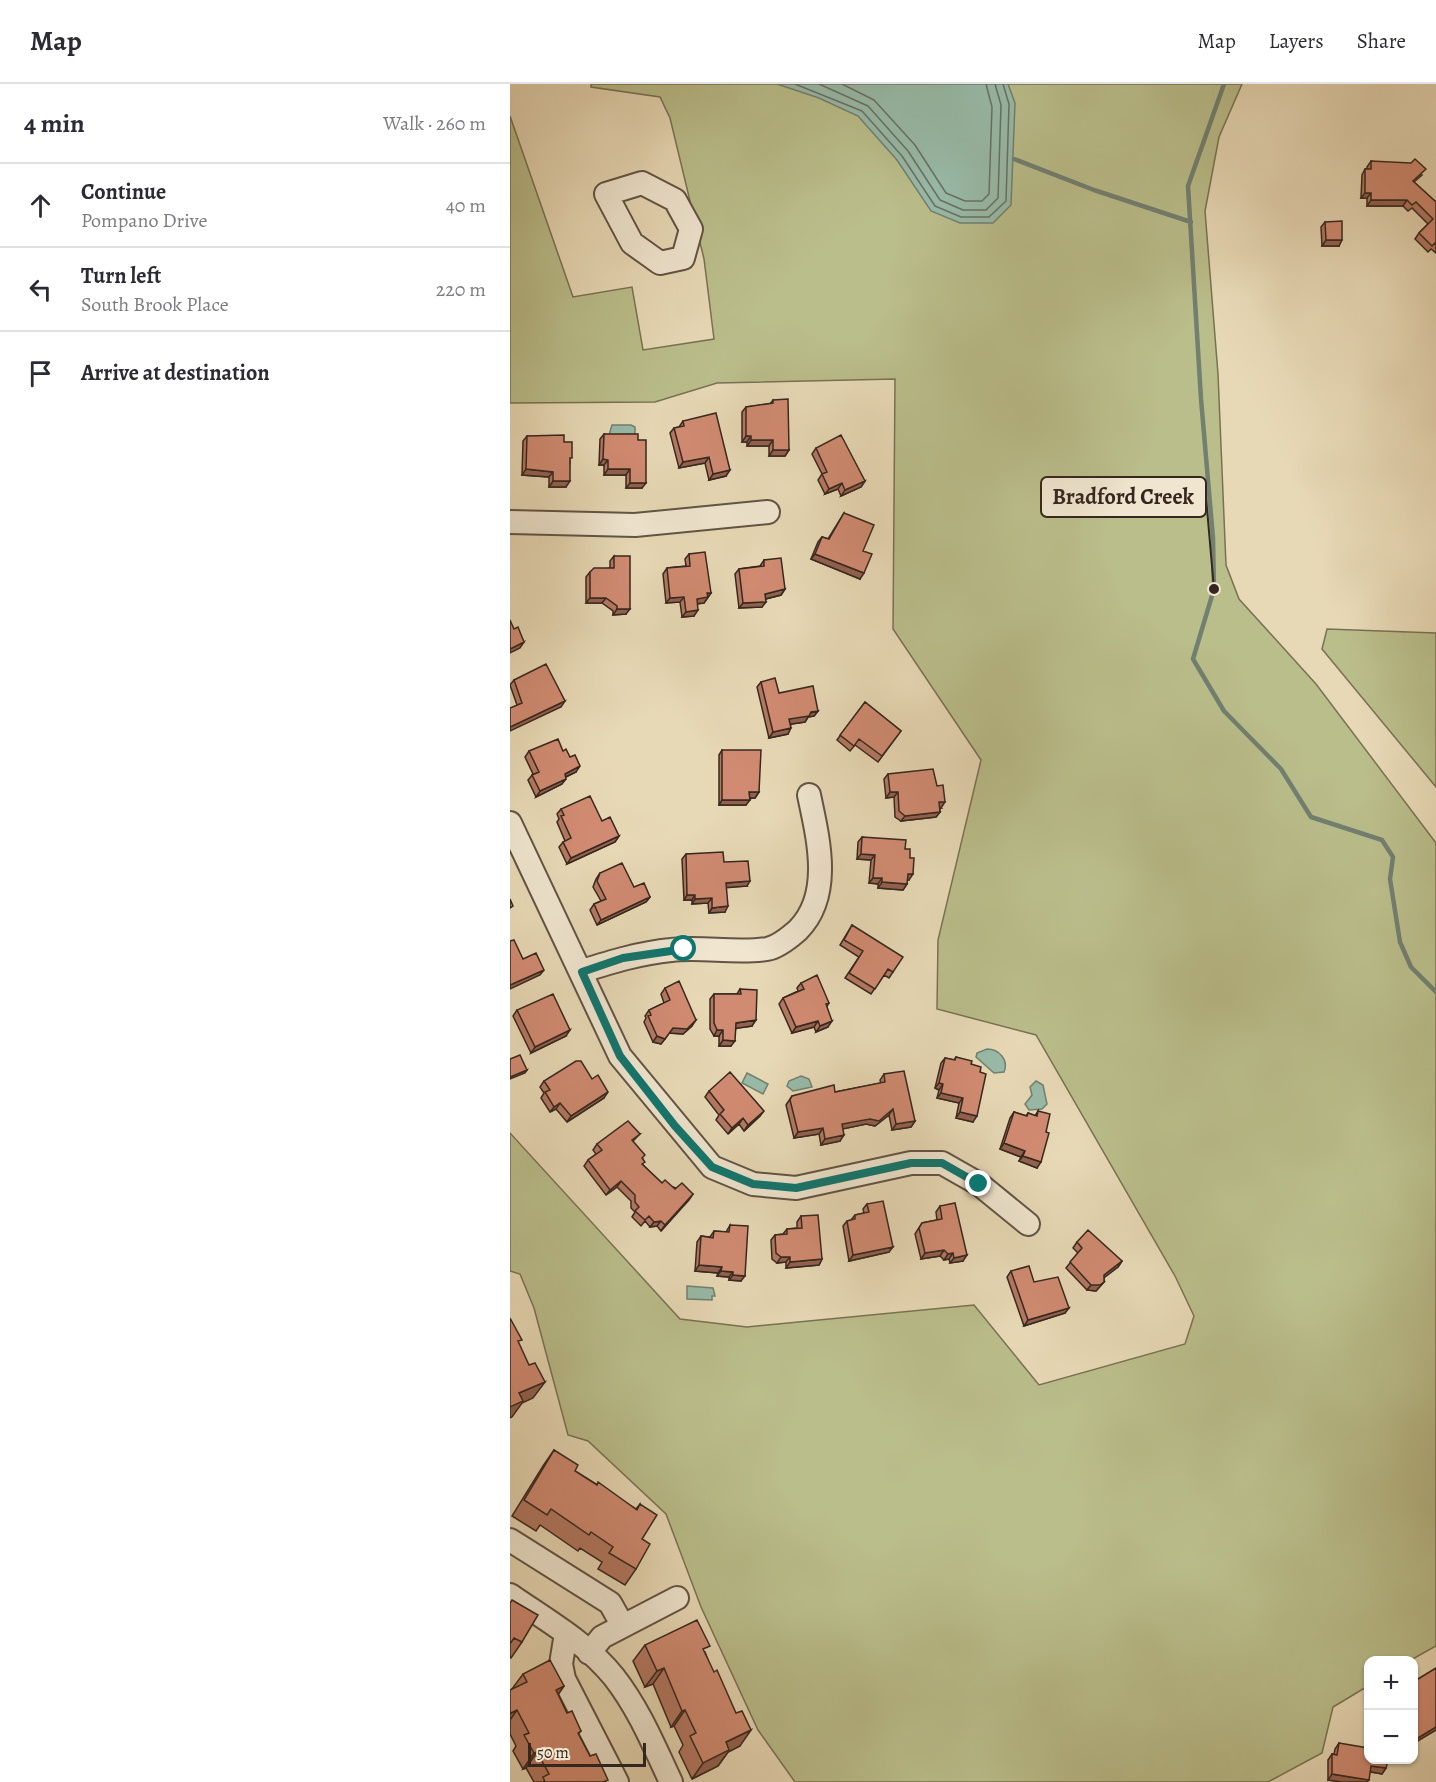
<!DOCTYPE html>
<html lang="en">
<head>
<meta charset="utf-8">
<style>
  :root { --surface:#fff; --page:#f7f7f7; --text:#2b2b33; --muted:#7c7c81; --line:#e1e1e2 }
  body { margin:0; font-family:Alegreya,serif; background:var(--page); color:var(--text) }
  .controls { position:absolute; right:18px; bottom:18px; display:grid; overflow:hidden; border-radius:12px; box-shadow:0 2px 4px #0004 }
  .controls button { width:54px; height:54px; display:grid; place-items:center; padding:0; border:0; border-bottom:2px solid var(--line); background:var(--surface); color:var(--text); font:30px sans-serif }
  .scale { position:absolute; left:18px; bottom:15px; width:118px; box-sizing:border-box; padding-left:6px; border:3px solid #36271e; border-top:0; font-size:16px; line-height:21px; white-space:nowrap; color:#36271e; -webkit-text-stroke:4px #f0e6d0; paint-order:stroke }
  .stop { position:absolute; width:18px; height:18px; margin:-14px; border:4px solid #0f766e; border-radius:50%; background:#fff }
  .stop.end { background:#0f766e; border-color:#fff; box-shadow:0 2px 6px #0008 }
  .list { margin:0; padding:0; list-style:none }
  h2 { display:flex; justify-content:space-between; align-items:center; height:78px; margin:0; padding:0 24px; font-size:26px }
  h2 small { font-size:20px; font-weight:400; color:var(--muted) }
  .list li { display:grid; grid-template-columns:39px 1fr auto; gap:18px; align-items:center; box-sizing:border-box; height:84px; padding:0 24px; border-top:2px solid var(--line) }
  .list b { display:block; font-size:22px; white-space:nowrap }
  .list p { margin:0; font-size:20px; white-space:nowrap; color:var(--muted) }
  .list em { font-size:20px; font-style:normal; color:var(--muted) }
  .icon { flex:none; width:33px; height:33px; fill:none; stroke:currentColor; stroke-width:2; stroke-linecap:round; stroke-linejoin:round }
  .map { position:relative; flex:none; width:926px; height:1698px; overflow:hidden }
  header { display:flex; align-items:center; gap:36px; box-sizing:border-box; height:84px; padding:0 30px; background:var(--surface); border-bottom:2px solid var(--line) }
  header strong { font-size:28px }
  nav { display:flex; gap:33px; margin-inline-start:auto; font-size:21px }
  main { display:flex }
  aside { flex:1; background:var(--surface) }
  .map>svg:first-child { display:block }
  .green { fill:#babe8b; stroke:#787254; stroke-width:1.5 }
  .water { fill:#98bba9; stroke:#718071; stroke-width:1.5 }
  .lines { fill:none; stroke-linecap:round; stroke-linejoin:round }
  .shore { stroke:#677164; stroke-width:1.5 }
  .stream { stroke:#718071; stroke-width:4.5 }
  .minor-casing { stroke:#625444; stroke-width:26 }
  .minor { stroke:#f0e6d0; stroke-width:22 }
  .wall { fill:#b47862; stroke:#36271e; stroke-width:1.5 }
  .shaded-wall { fill:#926150; stroke:#36271e; stroke-width:1.5 }
  .building { fill:#d18b72; stroke:#36271e; stroke-width:1.5 }
  .route { stroke:#0f766e; stroke-width:8 }
  .leader { fill:none; stroke:#36271e; stroke-width:2 }
  .callout-dot { fill:#36271e; stroke:#f0e6d0; stroke-width:2 }
  .callout { fill:#f0e6d0; stroke:#36271e; stroke-width:2 }
  .callout-label { font-size:22px; text-anchor:middle; font-weight:bold; fill:#36271e }
</style>
</head>
<body>
<header>
<strong>Map</strong>
<nav><a>Map</a><a>Layers</a><a>Share</a></nav>
</header>
<main>
<aside>
<h2>4 min<small>Walk · 260 m</small></h2>
<ul class="list">
<li><svg class="icon" aria-label="ahead" viewBox="0 0 24 24"><path d="M12 20V5M6 11l6-6 6 6"/></svg><div><b>Continue</b><p>Pompano Drive</p></div><em>40 m</em></li>
<li><svg class="icon" aria-label="left" viewBox="0 0 24 24"><path d="M17 20v-9H6M10 6l-5 5 5 5"/></svg><div><b>Turn left</b><p>South Brook Place</p></div><em>220 m</em></li>
<li><svg class="icon" aria-label="arrive" viewBox="0 0 24 24"><path d="M6 21V4h12l-3 4 3 4H6"/></svg><div><b>Arrive at destination</b></div></li>
</ul>
</aside>
<div class="map">
<svg width="926" height="1698" viewBox="0 0 926 1698">
  <rect width="100%" height="100%" fill="#e8d9b6"/>
  <filter id="stains"><feTurbulence type="fractalNoise" baseFrequency=".00333" numOctaves="4"/><feColorMatrix values="0 0 0 0 .2 0 0 0 0 .09 0 0 0 0 .02 0 0 0 .5 -.17"/></filter>
  <radialGradient id="worn" r=".72"><stop offset=".6" stop-color="#630" stop-opacity="0"/><stop offset="1" stop-color="#630" stop-opacity=".3"/></radialGradient>
  <path class="green" d="M81,0h651l-23,53 -14,74 13,163 8,191 13,34 77,85 120,159v803l-25,14h-43v26l-35,21 -11,46 -54,29h-473l-37,-52 -57,-123 -35,-93 -78,-73 -20,-6 -34,-127 -14,-34 -10,-3v-138l170,186 67,8 227,-22 65,80 146,-41 9,-28 -19,-40 -139,-241 -99,-26 1,-69 43,-180 -88,-131 2,-250 -178,4 -62,19 -145,1v-287l63,181 59,-10 11,63 71,-11 -10,-80 -34,-141 -10,-21 -69,-10z
    M817,545l109,4v154l-114,-138z"/>
  <path class="water" d="M267,0h231l7,19 -4,102 -18,18h-33l-29,-12 -34,-51 -39,-44 -39,-18z
    M102,341h19l4,2v7l-26,1z
    M477,965c12,0 22,11 17,23l-10,1 -18,-16 1,-4z
    M237,989l21,11 -5,10 -21,-11z
    M291,992l8,3 3,8 -19,4 -6,-5 2,-5z
    M526,997l7,4 4,19 -5,5 -13,1 -4,-6 7,-9 -2,-8z
    M177,1202l26,2 2,8h-3v4l-25,-1z"/>
  <g class="lines">
    <path class="shore" d="M285,0l67,27 40,45 33,50 26,11h28l17,-16 3,-97 -6,-20
      M309,0l49,22 40,45 32,49 23,10h23l12,-12 3,-93 -6,-21
      M332,0l32,16 41,45 31,48 19,8h17l7,-7 3,-87 -6,-23"/>
    <path class="stream" d="M714,0l-36,102 13,213 12,139 1,51 -21,70 31,52 57,58 30,48 71,23 11,17 -3,22 10,63 11,25 25,25
      M504,75l80,31 97,32"/>
    <defs>
      <path id="minor" d="M132,99l33,17 16,29 -8,29 -23,5 -28,-20 -26,-49z
        M0,438l125,3 133,-13
        M0,739l110,233 92,111 41,17 43,4 115,-25h31l37,21 49,40
        M72,887c29,-9 58,-18 89,-21 31,-4 64,4 96,-1 11,-2 22,-11 31,-19 35,-35 20,-92 11,-135
        M0,1456l100,63 13,23
        M0,1511c36,25 77,48 104,82 25,32 40,69 57,105
        M56,1549l-5,31 3,15 53,103
        M79,1569l13,-16 75,-39"/>
    </defs>
    <use href="#minor" class="minor-casing"/>
    <use href="#minor" class="minor"/>
  </g>
  <path class="wall" d="M861,77l51,14 -8,7 22,20v51l-5,-4 -3,3 -13,-13 4,-6 9,-9 -16,-16 -4,3 -5,-5h-36v-8h-6l1,-23 3,-6h2v-2z
    M815,138l14,24h-17l-1,-19z
    M263,316l16,50 -4,6h-16v-10h-22v-4h-5v-30l4,-5 24,-3z
    M173,337l43,55 -17,4 -4,-17 -26,5 -9,-35 4,-5 5,-1z
    M94,350l34,6 4,48h-16v-13h-22v-10h-5l1,-26z
    M17,352l37,6 6,20 -4,25h-17v-10l-27,-2 1,-34z
    M306,364l49,33 -4,6 -20,9 -3,-7 -13,5 -7,-14 4,-6 -10,-20z
    M334,429l16,66 -49,-20 7,-17 4,-5 6,2z
    M179,470l22,39 -7,10 -7,1 -3,12 -12,1 -2,-15 -14,1 -3,-29 4,-6 19,-2 -1,-7z
    M104,472l12,58 -13,1v-4l-11,-8h-16v-26l4,-5 20,-4v-7z
    M254,476l21,29 -4,6 -15,4 -4,8 -23,1 -4,-34 4,-5 21,-3z
    M4,596l47,27 -44,-2 -7,-20z
    M251,598l18,11 39,18 -4,5 -6,1 -3,5 -14,2 -3,10 -19,4 -12,-51z
    M355,618l36,29 -23,31 -23,-17 -5,6 -13,-11z
    M212,666l37,42 -4,6h-5l-4,7h-27v-50z
    M19,667h34l13,21 -10,5 -4,7 -26,13 -8,-17 5,-6 -8,-17z
    M378,690l53,34h-1v4l-4,5 -35,4 -6,-4 -1,-20 -8,1 -2,-19z
    M51,725l41,12 17,15 -4,6 -48,22 -8,-17 4,-5 2,-1 -8,-19 2,-3 -2,-5z
    M352,753l43,12 4,31h-2v4l-4,6 -25,-2v-4l-9,-1 2,-23 -14,-1 1,-17z
    M176,770l38,8 23,24 -21,1 -1,25 -16,1 -1,-10 -16,1v-4h-8l-2,-41z
    M90,789l34,14 16,10 -4,5 -49,23 -7,-15 4,-6 7,-3 -8,-14 3,-8z
    M342,841l41,47 -4,6 -5,-3 -13,19 -26,-16 14,-21 -19,-12z
    M291,899l28,20 -2,3 1,21 -12,5 -2,-5 -22,6 -13,-29 4,-6 15,-7 -1,-3z
    M155,904l27,38 -9,8 -14,-1 -8,11 -8,-2 -9,-20 2,-4 -1,-2 4,-6 15,-7 -3,-9z
    M230,905l12,37 -16,2 -5,18h-12v-10h-5l-4,-7v-30l4,-5h23z
    M7,926l49,26 -35,17 -18,-37z
    M446,973l15,7 9,8 -7,50 -17,-4 3,-15 -22,-5 2,-8 -4,-2 6,-25 4,-5 9,2z
    M374,990l31,47 -4,6 -19,3 -3,-15 -14,11 -9,-2 -24,5 -2,12 -19,4 -2,-11 -25,4 -8,-33 6,-9 43,-4 46,-9 -1,-3z
    M82,995l12,19 -37,24 -11,-13 -6,3 -9,-14 3,-5 -4,-6 4,-6z
    M199,1007l51,25 -16,15 -5,-7 -11,10 -12,-14 3,-5 -14,-18z
    M528,1027l-1,57 -18,-7 2,-4 -21,-8 10,-31 4,-6 12,4 2,-3 7,3z
    M130,1050l-7,7 10,18v6l19,18 31,11 -32,37 -4,-5 -7,1 -5,-6 -4,5 -9,-9 3,-5 -4,-4v-7l-14,-14 -11,8 -22,-29 4,-6 8,-6 -3,-4 4,-6z
    M357,1120l22,48 -40,9 -6,-35 4,-5 4,-1 4,-5 9,-2 -1,-4z
    M430,1122l23,55 -13,2 -1,-4 -5,1 -4,-4 -19,3 -6,-25 7,-11 15,-3 -1,-8z
    M291,1132l21,43 -3,6 -33,3v-6l-9,1 -5,-4 -1,-19 4,-5 8,-1 4,-5 10,-1v-6z
    M220,1141l11,56 -12,-1v-3l-12,-1 1,-3 -23,-2 2,-29 4,-6 9,1 4,-6 12,1z
    M567,1158l45,19 -4,6 -14,10v5l-8,9 -9,-1 -21,-22 12,-15 -5,-5z
    M501,1187l23,11 31,31 -41,13 -17,-49z
    M44,1366l21,21 61,38 4,-5 2,35 -6,30 -11,16 -27,-16 4,-7 -22,-14 -2,3 -38,-26 -4,6 -24,-15 31,-50z
    M0,1519l12,39 -11,16h-1z
    M135,1561l60,7 35,94 -12,6 -10,14 -26,13 -13,-27 4,-7 -9,-19 -3,1 -18,-43 -8,3 -12,-26z
    M13,1590l41,12 -6,8 9,19 14,18 -3,3 12,22 16,26h-72l-8,-14 -3,1 -10,-18 3,-5 -6,-12v-44l2,-1z
    M829,1659l47,25 -4,6 -12,-2 -3,10h-25l-14,-2v-20l4,-6h2l1,-5z"/>
  <path class="shaded-wall" d="M855,109h6l-4,5h-6z
    M861,116h36l-4,6h-36z
    M816,156h16l-3,6h-17z
    M236,352h5l-4,6h-5z
    M241,356h22l-4,6h-22z
    M263,366h16l-4,6h-16z
    M199,373l-4,6 -26,5 4,-6z
    M93,375l5,1 -4,5h-5z
    M16,385l27,3 -4,5 -27,-2z
    M98,385h22l-4,6h-22z
    M220,386l-4,6 -17,4 4,-6z
    M43,397h17l-4,6h-17z
    M355,397l-4,6 -20,9 4,-6z
    M120,399h16l-4,5h-16z
    M332,399l-4,6 -13,5 4,-5z
    M305,470l49,19 -4,6 -49,-20z
    M275,505l-4,6 -20,5 4,-6z
    M197,509h4l-7,10 -11,1 4,-5z
    M174,513l-4,5 -14,1 4,-5z
    M80,514h16l-4,5h-16z
    M256,518l-4,5 -23,1 4,-5z
    M107,525h13l-4,5 -13,1z
    M188,526l-4,6 -12,1 4,-5z
    M14,558l-4,6 -10,5v-4z
    M55,617l-4,6 -51,24v-4z
    M308,627l-4,5 -6,1 -3,5 -20,3 4,-6z
    M281,644l-3,6 -19,4 4,-6z
    M70,682l-4,6 -15,7 4,-5z
    M56,695l-4,5 -26,13 4,-6z
    M239,708h10l-4,6h-10z
    M380,708h8l-4,5 -8,1z
    M212,716h28l-4,5h-27z
    M429,718h6l-4,6h-6z
    M430,728l-4,5 -35,4 4,-5z
    M109,752l-4,6 -48,22 4,-6z
    M351,770l14,1 -4,5 -14,-1z
    M398,790h5l-4,6h-5z
    M363,794h9l-4,6 -9,-1z
    M240,797l-3,5 -25,2 4,-5z
    M372,798l25,2 -4,6 -25,-2z
    M177,811h8l-3,5h-8z
    M140,813l-4,5 -49,23 4,-5z
    M202,814l-4,5 -16,1 3,-5z
    M218,822l-3,6 -16,1 3,-5z
    M34,886l-4,5 -30,14v-4z
    M186,936l-4,6 -9,8 -14,-1 4,-5z
    M246,936l-4,6 -20,3 4,-6z
    M308,937l-4,6 -22,6 4,-6z
    M322,937l-4,6 -12,5 4,-6z
    M60,946l-4,6 -35,17 4,-6z
    M207,946h6l-4,6h-5z
    M147,952l8,3 -4,5 -8,-2z
    M213,956l12,1 -4,5h-12z
    M17,986l-2,3 -15,6v-2z
    M429,999l4,1 -4,6 -4,-2z
    M98,1008l-4,6 -37,24 4,-6z
    M431,1009l22,5 -4,5 -22,-5z
    M50,1019l-4,6 -6,3 4,-5z
    M383,1025l-4,6 -14,11 -9,-2 -28,6 4,-6z
    M254,1027l-4,5 -16,15 4,-6z
    M450,1028l17,4 -4,6 -17,-4z
    M233,1034l-4,6 -11,10 4,-6z
    M405,1037l-4,6 -19,3 4,-6z
    M313,1044l-4,6 -25,4 4,-6z
    M334,1051l-4,6 -19,4 4,-6z
    M494,1059l21,8 -4,6 -21,-8z
    M513,1072l18,6 -4,6 -18,-7z
    M111,1097l-4,6 -11,8 4,-5z
    M183,1110l-4,6 -28,31 4,-6z
    M151,1137l-4,5 -7,1 4,-5z
    M383,1163l-4,5 -40,9 4,-6z
    M434,1166l-4,6 -19,3 4,-6z
    M443,1169l-4,6 -5,1 4,-6z
    M457,1171l-4,6 -13,2 4,-5z
    M271,1173h9l-4,5 -9,1z
    M312,1175l-3,6 -33,3 4,-6z
    M612,1177l-4,6 -18,14 4,-6z
    M189,1181l23,2 -4,6 -23,-2z
    M211,1187l12,1 -4,5 -12,-1z
    M223,1191l12,1 -4,5 -12,-1z
    M594,1198l-8,9 -9,-1 4,-5z
    M559,1224l-4,5 -41,13 4,-6z
    M35,1298l-12,16 -11,5 -10,14 -2,1v-12l9,-13z
    M154,1584l-11,16 -8,3 12,-16z
    M54,1602l-11,16 3,-12z
    M7,1626l-7,10v-5l1,-2z
    M175,1626l-11,16 -3,1 11,-16z
    M926,1643v3l-23,14v-3z
    M241,1646l-11,16 -12,6 -10,14 -26,13 11,-16 23,-21z
    M27,1668l-11,16 -3,1 11,-16z
    M861,1682l15,2 -4,6 -15,-3z
    M822,1690l37,6 -2,2h-25l-14,-2z"/>
  <path class="building" d="M905,75l11,10 -13,12 23,21v42l-1,-1 -3,3 -13,-13 14,-14 -17,-17 -4,3 -5,-5h-36v-7h-6v-24h6v-8l40,2z
    M832,137v19h-16l-1,-18z
    M278,315l1,51h-16v-10h-22v-4h-5v-29l27,-4v-3z
    M206,329l14,57 -17,4 -4,-17 -26,5 -9,-34 10,-2 -1,-5z
    M94,350h34v6h8v43h-16v-14h-22v-9l-5,-1z
    M54,351v7h8v16h-2v23h-17v-9l-27,-3 1,-33z
    M331,351l24,46 -20,9 -3,-7 -13,6 -7,-15 5,-2 -11,-24z
    M334,429l30,12 -11,26 9,3 -8,19 -49,-19 7,-17 7,2z
    M195,468l6,41h-4l1,4 -11,2 1,11 -12,2 -2,-15 -14,1 -3,-30 23,-2 -1,-12z
    M104,472h16v53h-13v-3l-11,-8h-16v-26l4,-4h20z
    M271,474l4,31 -20,5 1,8 -23,1 -4,-34 25,-3v-6z
    M0,536l4,9 4,-2 6,15 -14,7z
    M36,580l19,37 -55,26v-19l12,-5 -8,-23z
    M265,594l4,15 34,-7 5,25 -7,1 -2,4 -20,3 2,9 -18,4 -12,-50z
    M355,618l36,29 -19,25 -23,-17 -5,7 -14,-11z
    M48,655l5,12 3,-2 4,8 5,-2 5,11 -15,8 1,5 -26,12 -8,-16 7,-3 -10,-21z
    M212,666h39l-2,42h-10l1,8h-28z
    M423,685l4,17 6,-1 2,17h-6l1,10 -35,4 -6,-5 -1,-19h-8l-2,-18z
    M80,712l12,25 8,-4 9,19 -48,22 -8,-16 8,-4 -10,-22 3,-1 -3,-6z
    M352,753l44,3 -1,9h5v9h4l-1,16h-5l-1,10 -25,-2v-4h-9l2,-23 -14,-1z
    M213,768l1,10 24,-1 2,20 -24,2 2,23 -16,2v-10l-17,1v-4h-8l-1,-41z
    M112,779l12,24 10,-4 6,14 -49,23 -7,-16 12,-5 -9,-18 3,-8z
    M0,815l3,7 -3,2z
    M342,841l51,32 -10,15 -5,-3 -13,20 -26,-16 14,-22 -19,-11z
    M4,856l9,19 13,-6 8,17 -34,15v-44z
    M307,891l12,28 -3,1 6,17 -12,5 -2,-5 -22,6 -13,-29 21,-9 -3,-6z
    M169,897l17,39 -9,9 -14,-1 -8,11 -8,-3 -9,-20 3,-1 -2,-5 21,-10 -5,-12z
    M230,905l17,1 -1,30 -20,3 -1,18 -12,-1v-10h-6l-3,-7v-29h27z
    M43,910l17,36 -35,17 -18,-37z
    M10,971l7,15 -17,7v-18z
    M446,973l16,4 -1,3 10,3 -1,5 6,2 -9,42 -17,-4 3,-14 -22,-5 2,-9 -4,-1 6,-25 10,2z
    M66,977h5l11,18 6,-4 10,17 -37,24 -11,-13 -6,4 -9,-15 5,-2 -6,-9z
    M394,987l11,50 -19,3 -3,-15 -14,12 -9,-2 -28,5 2,11 -19,4 -2,-11 -25,4 -8,-32 2,-4 42,-11 1,7 50,-10 -1,-8z
    M220,988l34,39 -16,14 -5,-7 -11,10 -12,-14 4,-4 -15,-19z
    M528,1027l12,3 -4,18 3,1 -8,29 -18,-6 2,-5 -21,-8 10,-31 13,4 1,-3 9,3z
    M118,1037l12,13 -8,6 13,15 -3,3 3,4 -3,2 20,19 3,-3 10,9 7,-6 11,11 -28,31 -4,-4 -7,1 -5,-6 -4,4 -10,-9 4,-4 -4,-5v-7l-14,-14 -11,9 -22,-30 14,-10 -5,-6z
    M373,1117l10,46 -40,8 -6,-34 8,-2v-4l14,-3 -2,-8z
    M445,1119l12,52 -13,3 -1,-5 -5,1 -4,-4 -19,3 -6,-25 3,-5 20,-4 -2,-13z
    M308,1131l4,44 -32,3v-5h-9l-5,-4 -1,-18 12,-1v-5l15,-1 -1,-12z
    M220,1141l18,1 -3,50 -12,-1v-3l-12,-1 1,-4 -23,-2 2,-29 12,2 1,-7 15,1z
    M578,1146l34,31 -18,14v7l-4,3h-9l-21,-23 12,-14 -5,-6z
    M519,1182l5,16 24,-5 11,31 -41,12 -17,-49z
    M0,1234l12,22 -4,1 11,24 6,-2 10,19 -26,11 4,8 -13,6z
    M44,1366l24,15 -3,6 22,14 1,-3 39,28 3,-6 17,11 -15,24 8,5 -14,25 -27,-16 4,-6 -22,-15 -2,3 -38,-26 -4,6 -23,-15z
    M2,1516l26,15 -16,27 -8,-4 -4,6v-41z
    M187,1536l13,26 -7,3 11,23 3,-2 19,43 6,-2 9,19 -25,12 3,8 -26,13 -13,-27 6,-3 -11,-23 -3,1 -18,-43 -7,3 -12,-26z
    M40,1576l14,26 -8,4 11,23 5,-2 9,20 -3,2 12,23 6,-2 12,26 -5,2h-58l-2,-5 6,-3 -12,-22 -3,1 -10,-18 5,-2 -12,-23 -6,3 -1,-2v-21l17,-8 -4,-8z
    M926,1584v59l-23,14v-59z
    M829,1659l29,5v12h20l-2,8 -15,-2 -2,14 -37,-6v-20l5,1z"/>
  <g class="lines">
    <path class="route" d="M174,865l-61,9 -41,14 38,84 55,70 37,41 41,17 43,4 115,-25h31l37,21"/>
  </g>
  <path class="leader" d="M704 505L696 413"/>
  <circle class="callout-dot" cx="704" cy="505" r="6"/>
  <rect class="callout" x="531" y="393" width="165" height="40" rx="6"/>
  <g class="callout-label">
    <text x="613" y="420">Bradford Creek</text>
  </g>
  <rect width="100%" height="100%" filter="url(#stains)"/>
  <rect width="100%" height="100%" fill="url(#worn)"/>
</svg>
<div class="controls">
<button>+</button>
<button>−</button>
</div>
<div class="scale">50 m</div>
<div class="stop" style="left:174px;top:865px"></div>
<div class="stop end" style="left:469px;top:1100px"></div>
</div>
</main>
</body>
</html>
